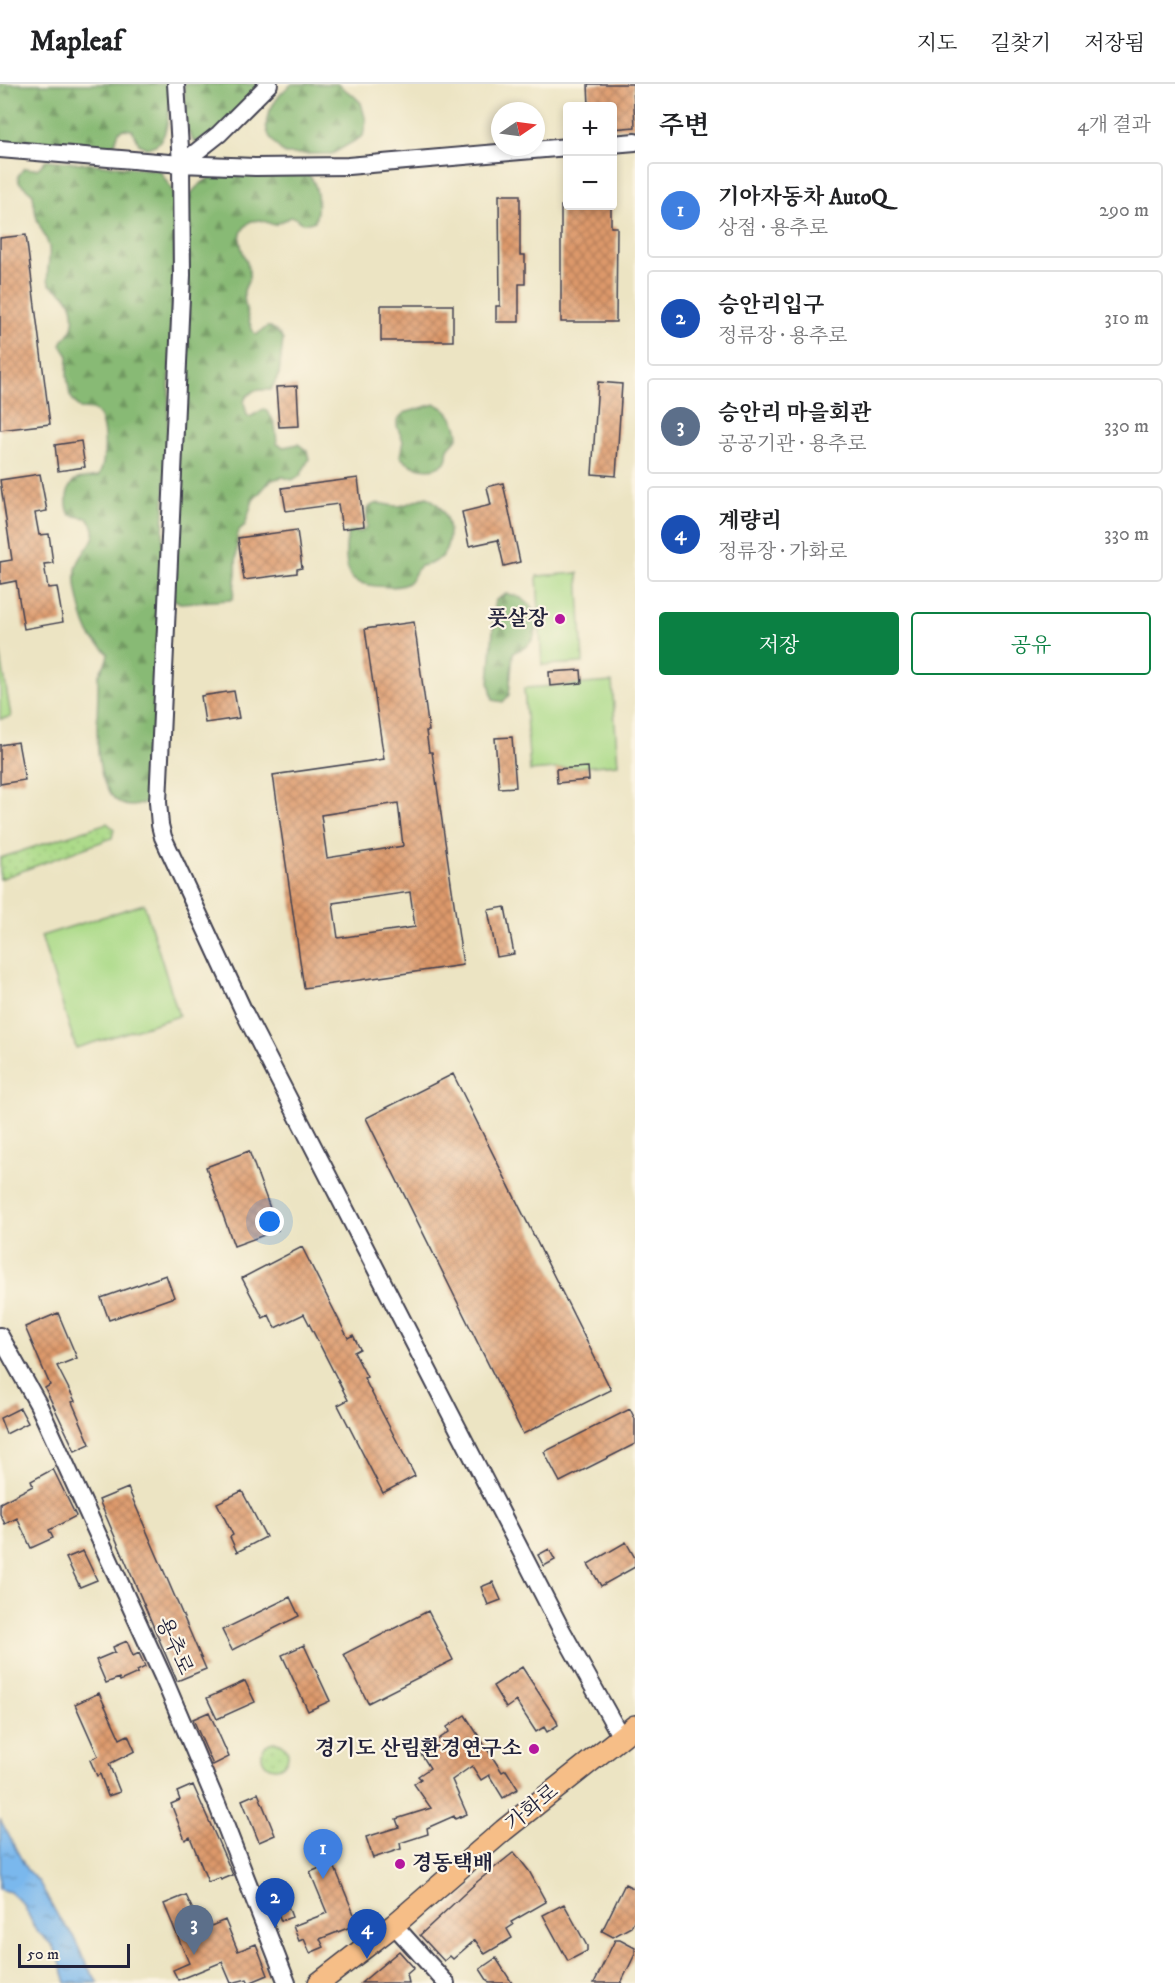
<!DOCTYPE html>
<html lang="ko">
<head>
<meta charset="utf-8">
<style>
  :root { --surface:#fff; --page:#f6f6f6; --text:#202124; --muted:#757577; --line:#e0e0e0; --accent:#0b8043 }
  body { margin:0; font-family:"IM FELL DW Pica","Noto Serif KR",serif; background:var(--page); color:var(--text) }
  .controls { position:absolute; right:18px; top:18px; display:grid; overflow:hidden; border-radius:6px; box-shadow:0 3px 9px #0003 }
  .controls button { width:54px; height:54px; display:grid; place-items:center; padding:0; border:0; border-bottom:2px solid var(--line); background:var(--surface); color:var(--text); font:30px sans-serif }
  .compass { position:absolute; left:491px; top:18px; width:54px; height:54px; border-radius:50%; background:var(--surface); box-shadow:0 3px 9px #0003; rotate:77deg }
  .scale { position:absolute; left:18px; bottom:15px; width:112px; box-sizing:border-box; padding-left:6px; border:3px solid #22223b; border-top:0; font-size:16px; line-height:21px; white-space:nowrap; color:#22223b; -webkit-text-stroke:4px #fcf5e5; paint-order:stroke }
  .you { position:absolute; left:270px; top:1138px; width:21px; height:21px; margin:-15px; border:4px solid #fff; border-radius:50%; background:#1a73e8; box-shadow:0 0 0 9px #1a73e833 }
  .badge { display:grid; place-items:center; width:39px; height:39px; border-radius:50%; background:var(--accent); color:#fff; font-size:20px; font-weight:700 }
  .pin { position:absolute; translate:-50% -50px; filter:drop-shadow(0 2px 3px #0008) }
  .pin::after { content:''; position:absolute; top:32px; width:21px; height:18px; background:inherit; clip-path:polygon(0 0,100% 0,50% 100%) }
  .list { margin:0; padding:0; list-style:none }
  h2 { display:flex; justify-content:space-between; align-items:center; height:78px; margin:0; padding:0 24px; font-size:26px }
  h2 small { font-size:20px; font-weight:400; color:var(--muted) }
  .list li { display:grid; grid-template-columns:39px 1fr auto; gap:18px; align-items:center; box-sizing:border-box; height:96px; margin:0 12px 12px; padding:0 12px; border:2px solid var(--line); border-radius:6px }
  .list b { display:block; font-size:22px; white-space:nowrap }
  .list p { margin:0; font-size:20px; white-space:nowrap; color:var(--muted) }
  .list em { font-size:20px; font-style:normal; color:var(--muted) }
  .actions { display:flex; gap:12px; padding:18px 24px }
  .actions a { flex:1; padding:14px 0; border:2px solid var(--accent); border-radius:6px; text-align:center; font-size:21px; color:var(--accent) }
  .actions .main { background:var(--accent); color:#fff }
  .map { position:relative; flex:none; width:635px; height:1899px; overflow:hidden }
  header { display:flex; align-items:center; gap:36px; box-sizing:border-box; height:84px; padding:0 30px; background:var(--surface); border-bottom:2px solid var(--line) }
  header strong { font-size:28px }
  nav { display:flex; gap:33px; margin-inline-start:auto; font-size:21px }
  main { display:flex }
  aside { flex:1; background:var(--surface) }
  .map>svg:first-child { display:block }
  .grass { fill:#abda88; stroke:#667e62; stroke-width:1.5 }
  .forest { fill:url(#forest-firs); stroke:#556e58; stroke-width:1.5 }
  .garden { fill:url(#garden-dots); stroke:#667e62; stroke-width:1.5 }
  .water { fill:url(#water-ripples); stroke:#4e6d94; stroke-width:1.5 }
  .building { fill:url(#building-cross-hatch); fill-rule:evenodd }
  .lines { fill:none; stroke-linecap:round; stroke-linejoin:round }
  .minor-casing { stroke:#403f4f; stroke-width:20 }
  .major-casing { stroke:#403f4f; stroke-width:24 }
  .minor { stroke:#fff; stroke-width:16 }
  .major { stroke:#f6be87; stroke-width:21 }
  .poi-dot { fill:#b5179e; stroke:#fcf5e5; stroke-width:2 }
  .labels { text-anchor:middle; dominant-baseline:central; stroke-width:4.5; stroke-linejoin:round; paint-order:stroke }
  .poi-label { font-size:21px; font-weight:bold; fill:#22223b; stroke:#fcf5e5; text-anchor:end }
  .street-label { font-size:21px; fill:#22223b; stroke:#fcf5e5 }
</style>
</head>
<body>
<header>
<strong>Mapleaf</strong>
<nav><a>지도</a><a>길찾기</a><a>저장됨</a></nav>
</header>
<main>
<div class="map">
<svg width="635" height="1899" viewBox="0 0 635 1899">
  <defs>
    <pattern id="forest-firs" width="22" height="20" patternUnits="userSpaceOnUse" patternTransform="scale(1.5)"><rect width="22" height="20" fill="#88ba74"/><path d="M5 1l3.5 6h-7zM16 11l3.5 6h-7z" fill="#6f9760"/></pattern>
    <pattern id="garden-dots" width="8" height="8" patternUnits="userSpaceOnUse" patternTransform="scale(1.5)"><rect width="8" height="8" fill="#abda88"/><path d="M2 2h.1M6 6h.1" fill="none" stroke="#93bb76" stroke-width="1.8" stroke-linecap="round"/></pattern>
    <pattern id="water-ripples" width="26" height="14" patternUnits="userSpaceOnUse" patternTransform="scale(1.5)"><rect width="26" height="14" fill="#7ab8ed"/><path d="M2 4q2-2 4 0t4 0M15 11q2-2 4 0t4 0" fill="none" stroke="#6495c1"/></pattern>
    <pattern id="building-cross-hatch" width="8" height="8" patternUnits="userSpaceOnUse" patternTransform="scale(1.5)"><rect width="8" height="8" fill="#dd996b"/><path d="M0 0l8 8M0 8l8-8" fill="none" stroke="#b37c59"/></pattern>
  </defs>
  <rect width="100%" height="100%" fill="#fcf5e5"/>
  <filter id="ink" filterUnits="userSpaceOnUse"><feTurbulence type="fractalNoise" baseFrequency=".0167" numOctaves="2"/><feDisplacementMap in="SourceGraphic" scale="12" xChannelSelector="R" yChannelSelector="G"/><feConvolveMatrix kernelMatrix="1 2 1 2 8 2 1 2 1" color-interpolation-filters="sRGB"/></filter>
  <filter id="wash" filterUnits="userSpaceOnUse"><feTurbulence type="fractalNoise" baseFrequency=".008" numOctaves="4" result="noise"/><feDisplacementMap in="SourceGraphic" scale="24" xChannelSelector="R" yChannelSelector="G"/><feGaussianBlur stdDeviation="1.35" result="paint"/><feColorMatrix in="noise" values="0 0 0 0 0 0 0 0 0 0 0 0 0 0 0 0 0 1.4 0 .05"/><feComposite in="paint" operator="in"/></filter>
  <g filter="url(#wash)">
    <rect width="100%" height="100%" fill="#ece4c3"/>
    <path class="grass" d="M578,489l5,90 -41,2 -5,-89z
      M0,567l11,66 -11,2z
      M612,598l6,82 -88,7 -6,-83z
      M144,820l35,112 -103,32 -35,-112z"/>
    <path class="forest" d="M0,0h171c-2,14 -1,49 -12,58 -3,4 -9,5 -13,6l-7,-4 -7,-14 -8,-1 -5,2 -4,12 -8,7 -107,-8z
      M184,0h77l-43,46 -23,13c-13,-13 -9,-42 -11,-59z
      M292,0h45l17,12 7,7 5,18 -3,15 -31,18h-47c-18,-16 -25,-28 -12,-49 6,-9 9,-14 19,-21z
      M46,76l114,10c5,11 14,20 17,31l-25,596c-7,7 -20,12 -30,7 -34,-17 -23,-93 -24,-126 2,-9 9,-13 10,-24 -4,-7 -11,-9 -16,-16 -9,-13 -18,-52 -16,-68 2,-20 32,-32 11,-52l-17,-3c-5,-10 -5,-31 8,-36 6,-2 14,-1 20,-3 9,-10 9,-57 -3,-65 -4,-2 -10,-2 -15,-2l-10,-13 -3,-21 1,-19 -7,-11 2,-5c13,-9 13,-29 5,-42 -6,-9 -17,-8 -20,-18 -2,-11 3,-21 1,-33 -2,-9 -7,-16 -11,-25 -3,-8 -4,-19 -5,-28l-14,-12 -1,-6 6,-8c15,1 12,4 22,-8z
      M224,89h82c14,9 13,34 9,48 -8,3 -14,4 -19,-3l-5,-1 -17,8 -13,-5 -10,1c-25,19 1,36 -2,56 0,5 -4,9 -5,14 -1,8 6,40 12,44l11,-8h4l9,8 3,5 -4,34 -8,16h-16l-9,7 -2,5 3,13 3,2 14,-8c12,9 12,22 13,35l7,3 14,-3 9,7 2,8 -9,17 -8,4 -9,-3 -12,3 -18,20 -8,25 -6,5 -2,6 -1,37 -3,25 -3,2 -50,3 -7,-4 13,-397c7,-15 22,-26 38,-29z
      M435,320c13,4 23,19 23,34 -3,3 -8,7 -10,11 -2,5 1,9 -4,14 -12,11 -35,5 -44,-7l3,-15 -6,-15v-6l7,-7z
      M427,413c22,11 28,39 15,60l-12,7 -10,2c-6,6 -6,14 -14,18 -10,5 -48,3 -55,-7 -6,-8 -7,-38 -1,-46l11,1 6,-5v-18c12,-11 19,-2 32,-3 9,-1 18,-7 28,-9z
      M506,510c25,1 42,29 23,50 -4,5 -10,5 -16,9l-4,42 -6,7 -10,-2 -4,-18 6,-78 1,-4z"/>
    <path class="garden" d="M107,739l7,6 -2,9 -112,41v-21z
      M262 1671a13 13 0 1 1 26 0a13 13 0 1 1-26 0Z"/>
    <path class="water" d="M0,1735l27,51 12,12 20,36 14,18 14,30 12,17h-33l-7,-25 -7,-13 -16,-15 -13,-26 -13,-12 -10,-3z"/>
    <g id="blocks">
      <path class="building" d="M588,0h45l2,43 -23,2v-23h-23z
        M499,111h21v60h5v29h-6v38h-23v-16h4z
        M561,122h50v21h6l-1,95h-55z
        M26,151l24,189 -50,6v-192z
        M381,221h72v36h-72z
        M598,298l24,2 -6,92 -24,-2z
        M297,302l2,40 -20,1 -3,-40z
        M81,357l4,26 -27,4 -3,-26z
        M40,390l7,37 -12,2 4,22 10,-1 4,29 -9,1 4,24 9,-1 6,35 -39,7 -8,-48 -16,3v-22l12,-2 -12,-80z
        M358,394l6,48 -22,3 -4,-25 -52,7 -4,-23z
        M503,399l17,79 -16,4 -6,-26 -29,6 -7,-34 29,-7 -4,-18z
        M297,446l5,38 -5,1v4l-53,7 -6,-42z
        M414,538l15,109h-3l3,21h3l31,213 -159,23 -31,-213 111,-16 -19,-130zM398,719l5,43 -76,12 -6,-43zM410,808l5,35 -77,11 -5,-35z
        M581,586l1,13 -32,3 -1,-14z
        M234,607l5,27 -34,5 -4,-27z
        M512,653l4,50 -17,1 -4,-50z
        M18,658l7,38 -25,4v-39z
        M588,683l1,13 -32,3 -1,-14z
        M505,823l9,47 -17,3 -9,-47z
        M453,990l158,316 -88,44 -157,-316z
        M249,1067l29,79 -44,16 -28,-79z
        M302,1163l46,91 5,-3 7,14 -6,3 13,25 -3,1 51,98 -32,17 -45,-88 10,-5 -44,-86 -29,14 -6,-13 -6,3 -21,-40z
        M166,1191l8,22 -65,23 -8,-22z
        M58,1229l19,45 -20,8 18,35 -3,1 18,42 -15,7 -30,-63 5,-3 -25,-58z
        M20,1324l8,15 -22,11 -6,-16z
        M630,1325l5,10v25l-75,38 -16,-30z
        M53,1385l23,47 -27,14 4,8 -22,10 -14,-30 -12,6 -5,-10v-11l33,-17 -2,-5z
        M128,1404l78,181 -29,12 -78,-181z
        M242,1407l24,46 -29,15 -7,-15 3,-2 -16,-32z
        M626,1458l9,16v9l-34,19 -13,-22z
        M549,1465l6,11 -11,6 -6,-11z
        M83,1467l14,29 -17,7 -14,-29z
        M493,1498l8,18 -13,5 -7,-18z
        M290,1513l9,19 -67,34 -10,-20z
        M428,1527l25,49 -85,43 -24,-49z
        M127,1557l6,15 6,-3 6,14 -8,4 1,2 -18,8 -1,-3 -13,5 -10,-23 19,-8 -2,-5z
        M304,1561l26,56 -22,10 -26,-56z
        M522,1583l34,52 2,6 -11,7 -3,-5 -8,5 -20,-31 -10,7 -13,-22z
        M245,1597l10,21 -38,17 -10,-21z
        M99,1609l21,46 8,-4 7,16 -26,13 11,28 -12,4 -8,-22 -3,2 -7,-16 8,-4 -23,-52z
        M209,1628l20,45 -16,8 -20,-46z
        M465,1631l37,57 4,-2 12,19 -15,9 -14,-23 -8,5 -9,-14 -20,14 15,34 -12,5 -1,-3 -27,12 1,6 -28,9 1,6 -28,9 -7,-21 33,-10 -3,-8 35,-11 -17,-24 7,-5 -3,-3 12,-8 -10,-16 29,-20 -2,-5z
        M193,1701l40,90 -12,5 -1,-2 -12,4 -18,-45 -5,3 -14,-36 9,-4 -3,-8z
        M258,1709l17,42 -16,7 -17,-42z
        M514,1768l15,19 17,31 -35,20 2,3 -6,4 5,9 -27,16 -10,-14 -22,19 -3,-3 -6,5 -24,-26 58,-54z
        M333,1779l25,61 -38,15 4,8 -14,6 -6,-14 -5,2 -6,-15 34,-13 -17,-41z
        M625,1800l10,5v30l-4,8 -18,10 -11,-6z
        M186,1811l16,35 23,-10 13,31 18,-7 12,31 -19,8 -2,-4 -16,4 -9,-21 -44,18 -5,-10 16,-7 -25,-59z
        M286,1817l6,16 -11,4 -6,-16z
        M564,1820l23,42v5l-19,10 -25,-46z
        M615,1856h5l15,8v6l-14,29h-27z
        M399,1867l15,17 -7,6 2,9h-48z
        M496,1874l16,25h-23l-9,-14z"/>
    </g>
  </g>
  <g filter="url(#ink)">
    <use href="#blocks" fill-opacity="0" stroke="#403f4f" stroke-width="1.5"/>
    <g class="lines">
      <defs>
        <path id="minor" d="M176,0l5,80 1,111 -24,527 2,23 3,12 82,177 316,615 60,108
          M612,60l23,-2
          M0,65l181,15 74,3 93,-1 220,-19
          M181,80l38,-30 50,-50
          M0,1252l38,68 125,273 54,127 70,179
          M394,1841l52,58"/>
        <path id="major" d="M319,1899l75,-58 110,-95 131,-104"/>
      </defs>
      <use href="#minor" class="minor-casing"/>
      <use href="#major" class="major-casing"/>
      <use href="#minor" class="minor"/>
      <use href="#major" class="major"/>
    </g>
  </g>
  <g class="poi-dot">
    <circle cx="560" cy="535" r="6"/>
    <circle cx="534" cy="1665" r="6"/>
    <circle cx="400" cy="1780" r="6"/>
  </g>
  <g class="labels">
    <g class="poi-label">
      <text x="548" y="535">풋살장</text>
      <text x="522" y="1665">경기도 산림환경연구소</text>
      <text x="412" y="1780" text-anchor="start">경동택배</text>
    </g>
    <g class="street-label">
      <text transform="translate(174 1562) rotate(66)">용추로</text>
      <text transform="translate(532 1724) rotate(-39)">가화로</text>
    </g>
  </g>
</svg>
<div class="controls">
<button>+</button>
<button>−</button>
</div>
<svg class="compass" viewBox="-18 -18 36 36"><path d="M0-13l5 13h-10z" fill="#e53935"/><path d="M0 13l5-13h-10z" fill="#757577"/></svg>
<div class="scale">50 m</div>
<div class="you"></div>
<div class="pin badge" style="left:323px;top:1795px;background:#3f7fe0">1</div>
<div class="pin badge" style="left:275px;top:1844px;background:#1a4fb4">2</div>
<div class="pin badge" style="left:194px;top:1871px;background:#5c6f8a">3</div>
<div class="pin badge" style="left:367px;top:1875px;background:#1a4fb4">4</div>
</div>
<aside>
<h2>주변<small>4개 결과</small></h2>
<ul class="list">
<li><span class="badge" style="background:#3f7fe0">1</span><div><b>기아자동차 AutoQ</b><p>상점 · 용추로</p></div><em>290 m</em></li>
<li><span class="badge" style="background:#1a4fb4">2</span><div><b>승안리입구</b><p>정류장 · 용추로</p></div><em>310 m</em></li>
<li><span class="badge" style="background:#5c6f8a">3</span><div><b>승안리 마을회관</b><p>공공기관 · 용추로</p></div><em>330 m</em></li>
<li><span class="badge" style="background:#1a4fb4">4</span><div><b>계량리</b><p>정류장 · 가화로</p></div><em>330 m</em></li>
</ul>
<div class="actions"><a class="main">저장</a><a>공유</a></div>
</aside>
</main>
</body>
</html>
